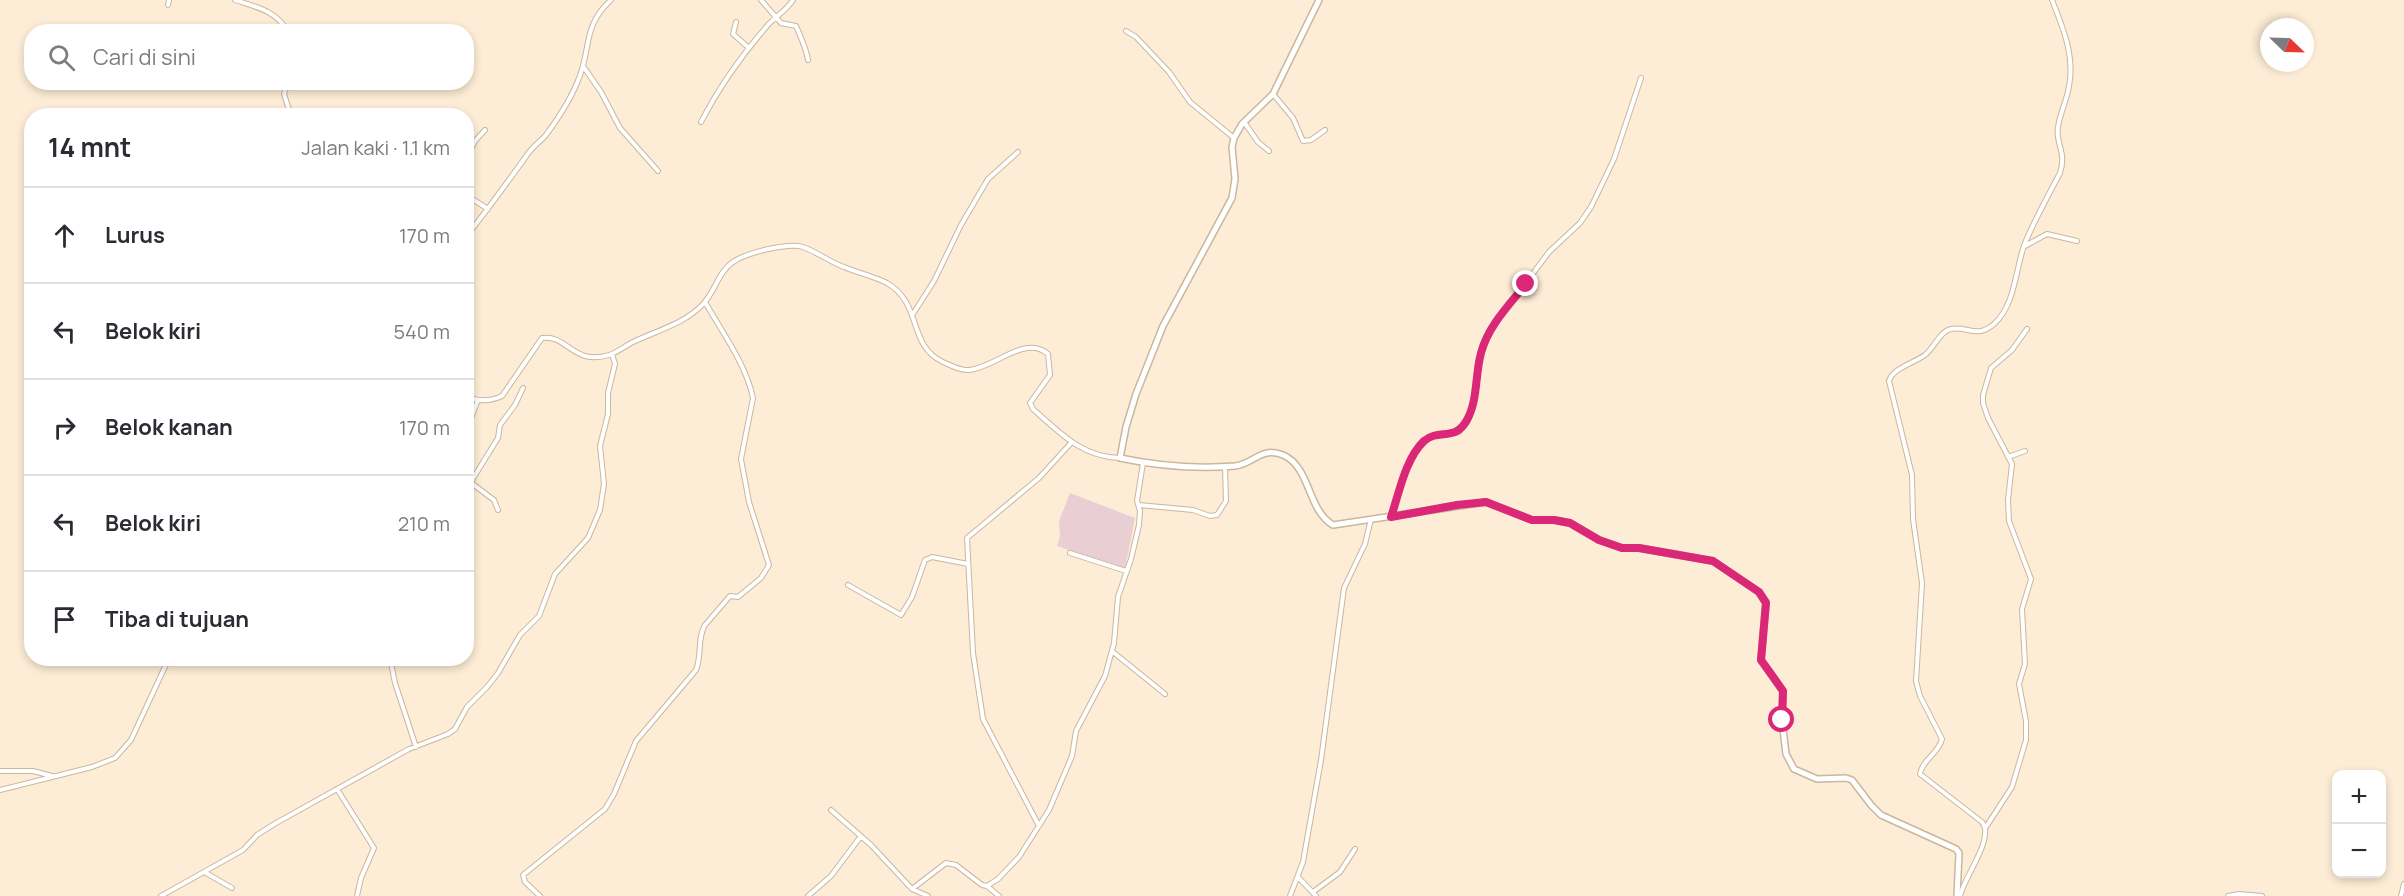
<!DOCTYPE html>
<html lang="id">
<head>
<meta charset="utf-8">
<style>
  :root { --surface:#fff; --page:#f2f2f3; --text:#2b2b33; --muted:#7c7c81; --line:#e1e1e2 }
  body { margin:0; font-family:Manrope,sans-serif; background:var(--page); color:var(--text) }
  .controls { position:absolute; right:18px; bottom:18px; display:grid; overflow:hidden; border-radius:12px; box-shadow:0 3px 9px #0003 }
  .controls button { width:54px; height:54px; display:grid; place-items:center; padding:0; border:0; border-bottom:2px solid var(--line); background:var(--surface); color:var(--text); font:30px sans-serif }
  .compass { position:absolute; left:2260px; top:18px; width:54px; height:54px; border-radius:50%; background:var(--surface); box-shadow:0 3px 9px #0003; rotate:113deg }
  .stop { position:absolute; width:18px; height:18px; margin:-14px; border:4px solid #db2777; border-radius:50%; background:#fff }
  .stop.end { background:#db2777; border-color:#fff; box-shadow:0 2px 6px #0008 }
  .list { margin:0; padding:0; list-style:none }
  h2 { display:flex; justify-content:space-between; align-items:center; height:78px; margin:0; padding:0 24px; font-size:26px }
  h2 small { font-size:20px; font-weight:400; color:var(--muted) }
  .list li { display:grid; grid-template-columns:39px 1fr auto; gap:18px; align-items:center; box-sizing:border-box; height:96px; padding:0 24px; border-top:2px solid var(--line) }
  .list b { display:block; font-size:22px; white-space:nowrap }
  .list em { font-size:20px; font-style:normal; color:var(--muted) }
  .icon { flex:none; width:33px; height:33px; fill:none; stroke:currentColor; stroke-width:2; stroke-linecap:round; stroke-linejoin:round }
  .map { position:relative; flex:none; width:2404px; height:896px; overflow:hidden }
  .search { position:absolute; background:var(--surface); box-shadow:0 3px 9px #0003; left:24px; top:24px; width:450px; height:66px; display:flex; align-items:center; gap:15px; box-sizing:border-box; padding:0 21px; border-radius:24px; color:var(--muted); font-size:22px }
  .panel { position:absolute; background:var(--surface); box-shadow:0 3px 9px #0003; left:24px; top:108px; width:450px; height:558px; border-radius:24px }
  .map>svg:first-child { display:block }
  .green { fill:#e9cfd3 }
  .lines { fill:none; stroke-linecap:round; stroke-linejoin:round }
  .street-casing { stroke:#cab79c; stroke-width:6 }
  .secondary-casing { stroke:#cab79c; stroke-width:8 }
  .street { stroke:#fff; stroke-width:4 }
  .secondary { stroke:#fff; stroke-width:5 }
  .route { stroke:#db2777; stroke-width:8 }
</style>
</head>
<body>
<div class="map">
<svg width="2404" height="896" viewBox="0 0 2404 896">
  <rect width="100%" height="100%" fill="#fdedd6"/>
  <path class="green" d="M1070,493l65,25 -10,51 -68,-23 3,-10 -1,-15z"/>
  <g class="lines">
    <defs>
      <path id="street" d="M235,0c21,7 42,11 53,32
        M761,0l20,23 15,3c5,12 10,21 12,34
        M168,5l1,-5
        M736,22l-3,12 16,14
        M1126,31l10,6 33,35 21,30 44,36
        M583,66l18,26 19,36 38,43
        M288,82l-4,12 7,22
        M1273,94l20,24 10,23 8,-1 14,-10
        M701,122c18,-35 40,-66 66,-96 8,-9 20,-16 26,-26
        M1244,122l14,20 11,9
        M466,158l9,-17 10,-11
        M466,195l22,14
        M466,237c21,-27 41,-54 61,-82 5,-8 13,-13 19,-20 11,-15 24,-35 31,-52 15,-32 4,-56 34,-83
        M2025,246l22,-12 30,7
        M913,314l21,-33 27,-56 27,-46 30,-27
        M466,397c13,4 23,5 36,-1l40,-58c25,-4 31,28 67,17 9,-3 16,-9 24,-13 25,-12 52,-18 71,-39 11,-12 15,-32 29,-41 13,-9 55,-20 70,-15 14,5 27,15 41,20 14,6 30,9 43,16 36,21 20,62 56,79 7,3 17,9 26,8 26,-2 56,-36 79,-16l2,21 -20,28 3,6c27,24 49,48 87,49
        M466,431l12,-31
        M2008,457l17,-6
        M470,482l24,18 4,10
        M466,483l6,-3 26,-42 2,-13 15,-20 8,-17
        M1139,505l54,5 17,6 7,-1 9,-14 -1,-35
        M1391,517c7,-21 19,-70 39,-80 9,-4 20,-2 29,-5l10,-15 4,-12 5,-42 9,-28 62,-83 31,-29 11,-16 23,-48 27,-81
        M1070,553l56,18
        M848,585l53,30 11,-18 13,-37 7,-3 36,7
        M1113,652l52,42
        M390,658l5,25 21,64
        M0,771h33l19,5
        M337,789l37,59 -13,30 -4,18
        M0,790l92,-23 23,-9 16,-18 38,-82
        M831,810l40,35 41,44 16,7
        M1039,826l-56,-107 -10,-66 -6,-115 72,-60 32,-35
        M1986,827l26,-40 14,-47v-19l-7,-37 6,-20 -3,-55 9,-30 -22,-58 -1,-21 4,-36 -24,-46 -5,-15v-8l8,-27 21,-18 15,-21
        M206,873l26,15
        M1298,877l18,19
        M987,886l12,10
        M912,889l34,-26 10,2 26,20 5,1 11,-7 21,-22 30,-47 23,-54 4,-25 29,-55 9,-33 4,-46 13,-38 8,-34 1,-14 -3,-10 6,-38
        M1313,892l27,-20 15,-23
        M161,896l82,-46 14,-15 19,-12 133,-74 39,-15 7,-5 12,-22 20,-20 11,-14 22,-38 19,-19 16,-42 33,-36 12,-28 4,-26 -4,-38 8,-32v-21l7,-29 -3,-10
        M540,896l-15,-14 -2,-7 82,-66 9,-15 22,-53 60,-71c6,-14 1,-32 9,-45l25,-29 8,1 23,-19 8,-13 -20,-63 -8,-43 12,-61c-7,-34 -31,-66 -48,-96
        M808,896l23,-20 30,-40
        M1290,896l13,-34 18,-102 23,-172 21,-44 6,-25
        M1960,896c5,-21 35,-58 22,-74l-62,-48c2,-14 19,-21 22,-35l-22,-43 -4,-15 6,-98 -9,-64 -1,-44 -23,-94c4,-13 25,-18 36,-26 9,-7 15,-24 26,-26 17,-3 26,10 43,-5 22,-20 21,-55 31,-81 10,-24 23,-47 35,-70 7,-22 -5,-29 -2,-46 2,-14 9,-27 11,-41 6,-30 -6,-58 -17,-86
        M2228,896l11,-2 23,2
        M2401,896l3,-12"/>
      <path id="secondary" d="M1319,0l-46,94 -31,30 -8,14 -2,9 3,32 -3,19 -69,128 -27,68 -10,33 -6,31c38,8 77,11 115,8 19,-2 26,-20 48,-11 28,12 24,55 50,70l153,-23 46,18h22l16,3 29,17 23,8h17l74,13 46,31 7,10 -5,58 22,31 -1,29 4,34 8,15 23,10 29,-1 6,2 19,25 10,10 75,34 3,4 -2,43"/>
    </defs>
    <use href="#street" class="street-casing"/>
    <use href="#secondary" class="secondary-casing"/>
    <use href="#street" class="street"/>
    <use href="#secondary" class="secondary"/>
  </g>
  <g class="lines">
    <path class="route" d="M1526,284c-17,21 -38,42 -45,69 -6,22 -3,47 -14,67 -12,22 -28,8 -43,21 -19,18 -25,53 -33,76l66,-12 29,-3 46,18h22l16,3 29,17 23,8h17l74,13 46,31 7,11 -5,57 22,31 -1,29"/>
  </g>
</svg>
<div class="controls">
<button>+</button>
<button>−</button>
</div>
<svg class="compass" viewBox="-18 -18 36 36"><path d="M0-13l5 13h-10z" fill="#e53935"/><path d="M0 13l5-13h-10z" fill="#7c7c81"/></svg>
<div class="stop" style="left:1782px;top:720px"></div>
<div class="stop end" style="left:1526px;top:284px"></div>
<div class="search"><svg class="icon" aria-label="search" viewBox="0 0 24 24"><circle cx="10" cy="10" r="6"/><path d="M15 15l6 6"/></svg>Cari di sini</div>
<section class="panel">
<h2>14 mnt<small>Jalan kaki · 1.1 km</small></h2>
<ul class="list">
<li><svg class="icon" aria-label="ahead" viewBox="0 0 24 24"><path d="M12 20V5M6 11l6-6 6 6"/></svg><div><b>Lurus</b></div><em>170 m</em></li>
<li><svg class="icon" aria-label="left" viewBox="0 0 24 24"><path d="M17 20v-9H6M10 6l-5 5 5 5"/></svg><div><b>Belok kiri</b></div><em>540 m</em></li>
<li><svg class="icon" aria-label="right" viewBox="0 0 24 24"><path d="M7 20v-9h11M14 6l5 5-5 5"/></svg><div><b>Belok kanan</b></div><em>170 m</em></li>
<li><svg class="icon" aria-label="left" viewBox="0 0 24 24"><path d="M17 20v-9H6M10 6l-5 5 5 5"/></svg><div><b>Belok kiri</b></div><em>210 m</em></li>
<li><svg class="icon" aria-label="arrive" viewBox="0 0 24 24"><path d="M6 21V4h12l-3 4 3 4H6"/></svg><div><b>Tiba di tujuan</b></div></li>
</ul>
</section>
</div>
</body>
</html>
